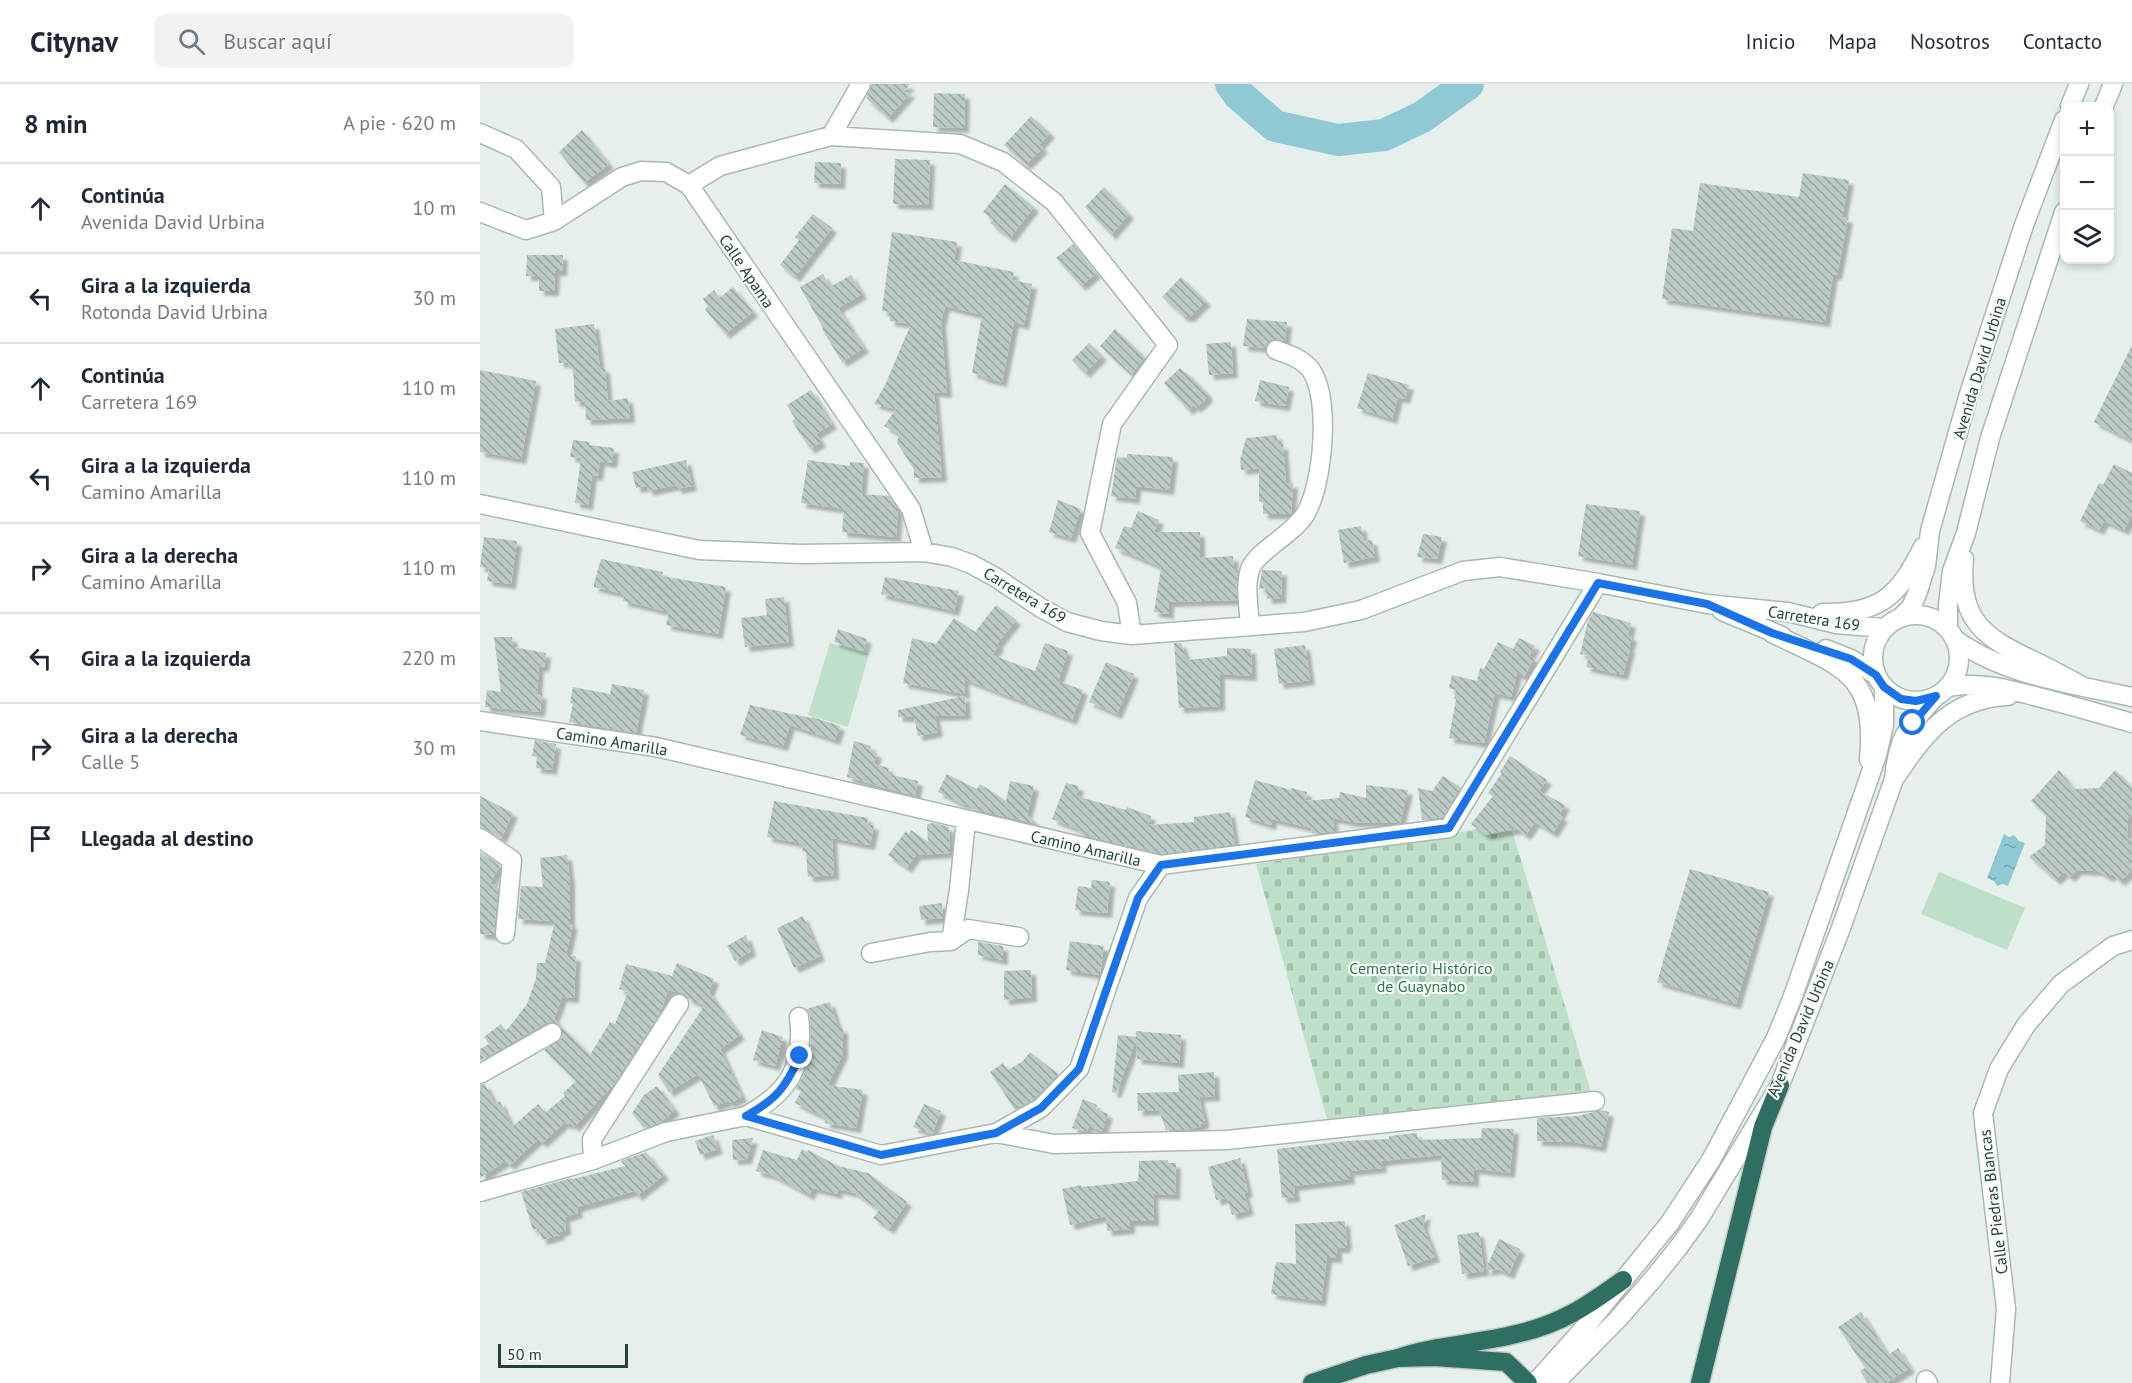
<!DOCTYPE html>
<html lang="es">
<head>
<meta charset="utf-8">
<style>
  :root { --surface:#fff; --page:#f2f2f3; --text:#1f2937; --muted:#747a83; --line:#e0e1e3 }
  body { margin:0; font-family:"PT Sans",sans-serif; background:var(--page); color:var(--text) }
  .controls { position:absolute; right:18px; top:18px; display:grid; overflow:hidden; border-radius:12px; box-shadow:0 3px 9px #0003 }
  .controls button { width:54px; height:54px; display:grid; place-items:center; padding:0; border:0; border-bottom:2px solid var(--line); background:var(--surface); color:var(--text); font:30px sans-serif }
  .scale { position:absolute; left:18px; bottom:15px; width:130px; box-sizing:border-box; padding-left:6px; border:3px solid #24423a; border-top:0; font-size:16px; line-height:21px; white-space:nowrap; color:#24423a; -webkit-text-stroke:4px #f7fbf9; paint-order:stroke }
  .stop { position:absolute; width:18px; height:18px; margin:-14px; border:4px solid #1a73e8; border-radius:50%; background:#fff }
  .stop.end { background:#1a73e8; border-color:#fff; box-shadow:0 2px 6px #0008 }
  .list { margin:0; padding:0; list-style:none }
  h2 { display:flex; justify-content:space-between; align-items:center; height:78px; margin:0; padding:0 24px; font-size:26px }
  h2 small { font-size:20px; font-weight:400; color:var(--muted) }
  .list li { display:grid; grid-template-columns:39px 1fr auto; gap:18px; align-items:center; box-sizing:border-box; height:90px; padding:0 24px; border-top:2px solid var(--line) }
  .list b { display:block; font-size:22px; white-space:nowrap }
  .list p { margin:0; font-size:20px; white-space:nowrap; color:var(--muted) }
  .list em { font-size:20px; font-style:normal; color:var(--muted) }
  .icon { flex:none; width:33px; height:33px; fill:none; stroke:currentColor; stroke-width:2; stroke-linecap:round; stroke-linejoin:round }
  .map { position:relative; flex:none; width:1652px; height:1299px; overflow:hidden }
  header { display:flex; align-items:center; gap:36px; box-sizing:border-box; height:84px; padding:0 30px; background:var(--surface); border-bottom:2px solid var(--line) }
  header strong { font-size:28px }
  nav { display:flex; gap:33px; margin-inline-start:auto; font-size:21px }
  .search { width:420px; height:54px; background:var(--page); display:flex; align-items:center; gap:15px; box-sizing:border-box; padding:0 21px; border-radius:12px; color:var(--muted); font-size:22px }
  main { display:flex }
  aside { flex:1; background:var(--surface) }
  .map>svg:first-child { display:block }
  .cemetery { fill:url(#cemetery-stones) }
  .garden { fill:#bfe0c8 }
  .water { fill:url(#water-ripples) }
  .lines { fill:none; stroke-linecap:round; stroke-linejoin:round }
  .river { stroke:#8ec9d4; stroke-width:32 }
  .building { fill:url(#building-back-hatch); filter:url(#shadow) }
  .minor-casing { stroke:#a8b8b2; stroke-width:21 }
  .highway-casing { stroke:#c2cac8; stroke-width:21 }
  .minor { stroke:#fff; stroke-width:18 }
  .highway { stroke:#2f6f62; stroke-width:18 }
  .route { stroke:#1a73e8; stroke-width:8 }
  .labels { text-anchor:middle; dominant-baseline:central; stroke-width:4.5; stroke-linejoin:round; paint-order:stroke }
  .street-label { font-size:16px; fill:#24423a; stroke:#f7fbf9 }
  .park-label { font-size:16px; fill:#2d7a4b; stroke:#f7fbf9 }
</style>
</head>
<body>
<header>
<strong>Citynav</strong>
<div class="search"><svg class="icon" aria-label="search" viewBox="0 0 24 24"><circle cx="10" cy="10" r="6"/><path d="M15 15l6 6"/></svg>Buscar aquí</div>
<nav><a>Inicio</a><a>Mapa</a><a>Nosotros</a><a>Contacto</a></nav>
</header>
<main>
<aside>
<h2>8 min<small>A pie · 620 m</small></h2>
<ul class="list">
<li><svg class="icon" aria-label="ahead" viewBox="0 0 24 24"><path d="M12 20V5M6 11l6-6 6 6"/></svg><div><b>Continúa</b><p>Avenida David Urbina</p></div><em>10 m</em></li>
<li><svg class="icon" aria-label="left" viewBox="0 0 24 24"><path d="M17 20v-9H6M10 6l-5 5 5 5"/></svg><div><b>Gira a la izquierda</b><p>Rotonda David Urbina</p></div><em>30 m</em></li>
<li><svg class="icon" aria-label="ahead" viewBox="0 0 24 24"><path d="M12 20V5M6 11l6-6 6 6"/></svg><div><b>Continúa</b><p>Carretera 169</p></div><em>110 m</em></li>
<li><svg class="icon" aria-label="left" viewBox="0 0 24 24"><path d="M17 20v-9H6M10 6l-5 5 5 5"/></svg><div><b>Gira a la izquierda</b><p>Camino Amarilla</p></div><em>110 m</em></li>
<li><svg class="icon" aria-label="right" viewBox="0 0 24 24"><path d="M7 20v-9h11M14 6l5 5-5 5"/></svg><div><b>Gira a la derecha</b><p>Camino Amarilla</p></div><em>110 m</em></li>
<li><svg class="icon" aria-label="left" viewBox="0 0 24 24"><path d="M17 20v-9H6M10 6l-5 5 5 5"/></svg><div><b>Gira a la izquierda</b></div><em>220 m</em></li>
<li><svg class="icon" aria-label="right" viewBox="0 0 24 24"><path d="M7 20v-9h11M14 6l5 5-5 5"/></svg><div><b>Gira a la derecha</b><p>Calle 5</p></div><em>30 m</em></li>
<li><svg class="icon" aria-label="arrive" viewBox="0 0 24 24"><path d="M6 21V4h12l-3 4 3 4H6"/></svg><div><b>Llegada al destino</b></div></li>
</ul>
</aside>
<div class="map">
<svg width="1652" height="1299" viewBox="0 0 1652 1299">
  <defs>
    <pattern id="cemetery-stones" width="16" height="16" patternUnits="userSpaceOnUse" patternTransform="scale(1.5)"><rect width="16" height="16" fill="#bfe0c8"/><path d="M2 7V4a2 2 0 0 1 4 0v3zM10 15v-3a2 2 0 0 1 4 0v3z" fill="#a4c1ad"/></pattern>
    <pattern id="water-ripples" width="26" height="14" patternUnits="userSpaceOnUse" patternTransform="scale(1.5)"><rect width="26" height="14" fill="#8ec9d4"/><path d="M2 4q2-2 4 0t4 0M15 11q2-2 4 0t4 0" fill="none" stroke="#74a5ad"/></pattern>
    <pattern id="building-back-hatch" width="6" height="6" patternUnits="userSpaceOnUse" patternTransform="scale(1.5)"><rect width="6" height="6" fill="#bbcac4"/><path d="M-1 5l2 2M0 0l6 6M5-1l2 2" fill="none" stroke="#98a6a0"/></pattern>
    <filter id="shadow"><feDropShadow dx="5" dy="5" stdDeviation="1.5" flood-color="#0004"/></filter>
  </defs>
  <rect width="100%" height="100%" fill="#e6efeb"/>
  <path class="cemetery" d="M1030,740l81,268 -264,27 -71,-255z"/>
  <path class="garden" d="M350,559l39,11 -21,73 -40,-12z
    M1459,788l86,36 -18,42 -86,-36z"/>
  <path class="water" d="M1524,750l5,3 5,-2 5,6 6,2 -17,43 -6,-2 -5,2 -3,-5 -7,-3z"/>
  <g class="lines">
    <path class="river" d="M751,0l8,11 36,31 63,14 46,-5 38,-18 46,-33"/>
  </g>
  <path class="building" d="M392,0h38l-7,8h8l-23,26 -22,-20z
    M454,9l31,1 -1,34 -31,-1z
    M551,32l19,17 -11,12 4,3 -17,17 -22,-20z
    M102,46l27,34 -25,19 -25,-31z
    M415,75l35,1 -2,45 -35,-1z
    M335,78l26,1 -1,21 -26,-1z
    M1323,89l46,7 -7,37 6,1 -11,57h-4l-8,47 -163,-23 10,-71 21,3 7,-48 99,14z
    M525,100l29,23 -24,31 -20,-15 3,-4 -10,-7z
    M624,103l25,27 -18,21 -26,-28z
    M333,130l19,14 -37,49 -15,-12 19,-25 -4,-3z
    M412,148l65,10 -3,18 60,12 -2,8 20,4 -8,41 -10,-3 -12,60 -21,-5v-2l-9,-2 10,-58 -37,-9 -4,17 6,70 -13,-1 8,85 -28,1v-9l-17,-26 2,-9 -15,-8 12,-17 -22,-5 11,-19 26,-61 -21,-3v-9l-8,-1z
    M593,160l23,29 -15,13 -25,-28z
    M47,171h36l-1,16h-7l-1,20h-15v-15h-13z
    M343,190l7,13 21,-12 11,19 -24,14 26,40 -22,14 -20,-33 1,-1 -23,-41z
    M701,193l25,24 -16,16h-6l-22,-20z
    M253,203l20,25 -28,22 -20,-25 3,-3 -5,-7 11,-9 5,8z
    M767,235l40,3 -2,19 -12,-2 -5,3 -3,6 -22,-2z
    M114,240l6,43 5,1 3,33 20,-3 2,20 -44,2 -1,-19 -10,1 -2,-34h-4l-1,-5h-9l-4,-34z
    M635,245l30,28 -14,18 -31,-29z
    M751,258l2,31 -24,2 -3,-31z
    M609,259l13,13 -17,17 -13,-13z
    M1652,261v96l-38,-19z
    M700,284l5,5 1,-1 21,21v5l-11,10 -2,-3 -6,5 -24,-27z
    M0,286l56,11 -15,78 -41,-7z
    M888,289l41,12 -4,14 -7,-2 -6,22 -35,-11z
    M780,296l29,7 -4,19 -30,-5z
    M331,306l21,34 -16,10 5,8 -11,7 -18,-28 3,-2 -8,-14z
    M797,351l1,10 5,-1 3,39h7l-2,31h-28v-12h-4v-34l-18,2 -1,-10 6,-22z
    M93,356l17,2 -1,3 25,3 -2,15 -12,-2 -2,15 -6,-1 -4,30 -13,-2 6,-45 -11,-1z
    M647,370l46,3 -4,33 -33,-4 -1,13 -24,-3 6,-39 10,1z
    M206,376l6,26 -15,3 -1,-4 -28,6 -1,-5 -11,2 -4,-16z
    M328,376l42,6v-4l14,1 -3,31 28,2 9,13 -2,28 -54,-5 2,-23 -43,-6z
    M1634,380l18,9v41l-8,16 -20,-9 -5,9 -19,-9 19,-38 4,2z
    M578,416l23,9 -10,29 -22,-6z
    M1106,420l54,7 -8,54 -54,-9z
    M658,427l21,9 -5,12h46v26l33,-2 1,13 4,1 -1,30 -68,2v12l-15,-2 7,-45 -46,-19 9,-22 7,2z
    M881,442l3,15 8,-1 3,17 -31,6 -6,-33z
    M943,450l19,3 -5,22 -20,-2z
    M4,453l33,4 -6,43 -24,-3 2,-13 -9,-1z
    M121,475l62,13 -1,4 64,11 -8,47 -52,-9 3,-13 -46,-11 1,-7 -30,-7v-4z
    M782,486l20,1 -1,27 -14,1 -1,-11 -7,1z
    M405,493l74,14 -5,20 -73,-17z
    M304,513l5,45 -44,5 -4,-29 26,-3 -2,-16z
    M516,521l20,15 -19,24 2,2 -7,9 43,16 10,-28 23,8 -10,30 25,9 -11,30 -108,-41 1,15 -62,-11 9,-45 24,6 18,-26 21,14z
    M1113,528l38,11 -3,12 4,2 -3,10 1,2 -7,26 -37,-8 3,-11 -9,-2 8,-33z
    M358,545l29,10 -4,12 -29,-9z
    M14,553h18l1,10 33,6 -2,14 -5,-1 -2,28h5l-2,18 -55,-5 2,-17 14,2z
    M1039,554l16,8 -6,10 5,2 -10,19 -7,-4 -6,24 -16,-4 -11,50 -35,-5 7,-39 -2,-1 2,-8 -7,-2 3,-13 25,6 3,-13 4,1 14,-27 15,7z
    M694,559h7l6,17 40,-4v-8l24,1 1,27 -32,-2v32l-41,2z
    M825,561l5,35 -31,4 -5,-35z
    M626,578l28,12 -17,40 -28,-12z
    M132,600l32,6 -8,43 -67,-11 4,-18 -3,-1 3,-16 37,7z
    M485,612l1,19 -31,1 3,16 -20,4 -4,-19h-16v-7z
    M270,621l61,13 1,-1 28,9 -5,14 -45,-15 -7,21 -43,-11z
    M55,656l21,4 -4,26 -16,-2 1,-11 -5,-1z
    M374,657l17,5 -1,5 7,2 -3,11 15,4 -1,6 30,7 -3,15 -68,-19z
    M1030,672l37,24 -8,11 26,14 -6,10 4,2 -10,16 -18,-11 -9,13 -9,-6 -32,6 -14,-11 22,-28 -5,-3 14,-20 -2,-1z
    M1579,686l15,19 25,-1 16,-18 17,17v28l-4,4 -1,18 5,4v29l-12,11 -8,-7 -3,3 -11,-6 -21,-1 -7,7 -6,-5 -8,8 -27,-23 16,-12 1,-30 -15,-14z
    M467,690l30,15 3,-5 26,17 4,-20 24,5 -7,29 11,9 -62,-14 -11,-7 -1,2 -26,-13z
    M963,692l17,11 -17,30 -21,3 -4,-32 14,3z
    M775,696l36,10v-2l16,4 -2,9 34,-3 1,-6 26,6v-13l42,5 -8,33 -48,-1 -19,-4 1,13 -22,3 -1,-6 -39,-9 -1,6 -26,-8z
    M586,699l13,3 -3,10 50,14 1,-3 24,9 -3,9 46,-3v-5l36,-5 5,32 -73,10 -83,-20 1,-4 -28,-11z
    M0,712l33,17 -12,26 -15,-10 -6,-2z
    M294,717l94,17 -1,6 7,1 -4,20 -38,-7 2,37 -26,2 -2,-25 -4,-1 1,-5 -4,-1 1,-2 -33,-6z
    M453,739l16,4 1,26 -34,2 -9,13 -19,-13 18,-24 3,3 2,-4 17,12 -1,-18z
    M0,768l20,13 -10,19h8l-4,51 -14,-1z
    M87,771l3,27v42h3l-7,31 10,1 -2,42 -12,-1 -8,22 36,36 20,-33 5,2 13,-32 -9,-3 7,-25 46,12 5,-13 37,16 -5,13 31,43 -20,14 22,48 -12,6 -1,-2 -15,5 -16,-32 -29,18 -11,-17 46,-69 -15,-7 -4,-5 -17,-4 -8,23 -46,71 -40,43 -4,-4 -3,2 -2,-3 -23,21 -4,-4 -28,26 -5,-4 -25,17v-93l5,-1 10,20 5,-3 12,26 26,-23 7,9 20,-17 -2,-3 13,-12 -32,-31 18,-12v-10l-4,-4 -5,-2 -7,1 -66,38v-12l9,-5 -5,-7 17,-13 5,7 21,-27 9,-26 1,-15h8l10,-42 -37,-2 3,-33 22,1 -3,-29z
    M1210,785l79,23 -33,112 -79,-22z
    M612,796l18,2 -3,31 -32,-3 3,-24 13,2z
    M462,819l1,15 -22,2 -2,-14z
    M323,832l17,40 -26,12 -17,-40z
    M266,851l5,16 -16,10 -8,-15z
    M590,857l34,5 -4,29 -34,-5z
    M498,858l25,4v14l-25,-5z
    M551,886l1,27 -28,3v-29z
    M350,918l8,26h5v25l-15,32 35,5 -7,38 -31,-5 1,-5 -31,-15 6,-12 -5,-2 11,-21 4,-17 -1,-35 -4,-7z
    M282,946l21,7 -8,29 -22,-6z
    M656,947l45,4 -2,28 -42,-4 -1,-19 -20,53 -4,-1 6,-57 18,2z
    M550,968l28,22 -24,25 -19,11 -25,-38 13,-9 5,7 15,-9z
    M734,988l1,24 -16,1 6,26 -5,1 1,2 -15,4h-20l-7,-20 -21,1 -1,-18 42,-1 -1,-17z
    M177,1002l18,24 -16,13 -15,5 -12,-15 12,-18z
    M603,1015l14,6 -1,4 12,5 -6,17 -13,-5 -2,6 -15,-4z
    M444,1020l17,7 -9,23 -19,-7z
    M1121,1026l8,2 -8,35 -27,-5 -37,-1v-23l41,-2z
    M1002,1044l32,1 -4,44 -36,-4v13l-32,-2 -1,-25 -60,6 1,7 -33,3 1,8 -56,7 1,11 -13,1 -5,-49 69,-8 43,-2v-3l28,-3 1,7 63,-2z
    M233,1051l5,14 -18,6 -5,-14z
    M273,1054l-6,21 -14,1 -1,-20z
    M322,1065l5,3 1,-2 30,16 30,7 39,29 -18,27 -16,-11 6,-8 -24,-17 -17,-4 -1,5 -24,-6 -4,7 -35,-19 -18,-5 7,-21 34,10z
    M166,1068l18,23 -27,21 -3,-5 -57,16 1,6 -13,4 1,13 -7,2 1,3 -18,5 -3,-12 -6,2 -12,-38 51,-14 1,1 52,-13 -4,-5z
    M760,1074l8,34 -4,1 5,17 -17,5 -5,-17 -11,2 -8,-33z
    M688,1076v3h8l-1,32 -22,-1 1,27h-24v8l-23,2 -1,-15 -36,9 -8,-36 19,-4 1,2 56,-6 1,-20z
    M946,1130l-3,12 12,31 -27,9 -14,-41z
    M865,1137l2,24 -2,1v2h-8v10h-10l-6,43 -50,-7 5,-32 20,2 -1,-40z
    M999,1148l5,39 -22,3 -5,-39z
    M1019,1155l21,10 -11,25 -11,-5 -13,2z
    M1381,1228l27,43 10,-7 12,20 -24,15h-18l-8,-12 5,-3 -27,-41z"/>
  <g class="lines">
    <defs>
      <path id="minor" d="M1590,22l9,-22
        M1624,22l9,-22
        M0,49l36,16 35,38 3,34
        M351,52l30,-52
        M209,101l31,-19 111,-30 129,8 43,18 51,40 114,143 -56,79 -22,109 37,70 5,32
        M0,128l46,18 28,-9 68,-44 19,-6 25,1 23,13 222,324 13,43
        M0,420l219,46 103,4 122,-2 28,5 19,7 24,13 46,31 26,14 34,9 31,4 172,-13 57,-12 102,-39 37,-4 98,16 109,21 81,8 48,12 49,4
        M1484,475c-6,60 19,78 68,101 17,8 33,17 50,26
        M1242,527l60,25
        M1342,529c58,1 76,-16 101,-66
        M1393 574a43 43 0 1 1 86 0a43 43 0 1 1-86 0Z
        M1422,532l9,-9 6,-13 9,-28 4,-35 38,-134 56,-172 40,-105
        M770,542c-1,-18 -6,-42 1,-59 9,-18 43,-33 55,-54 17,-30 25,-113 5,-143 -8,-11 -23,-16 -35,-20
        M1468,544v-23l4,-34 14,-38 24,-95 74,-226
        M1292,549c68,34 105,38 97,127
        M1476,556c50,36 117,44 176,57
        M1346,565l25,10 25,16
        M1468,603c31,-6 60,2 90,10 32,8 63,17 94,26
        M0,637l176,26 505,118 288,-37 149,-245
        M1417,691c28,-43 56,-77 111,-79
        M0,754l32,22 -7,74
        M471,857l8,-51 7,-70
        M391,869l59,-11 21,-1 17,-12 51,8
        M0,990l72,-41
        M266,1032c43,-24 59,-49 53,-99
        M516,1049l45,-25 38,-39 59,-171 23,-33
        M113,1076l-1,-21 87,-135
        M0,1108l113,-32 73,-28 80,-16 135,39 115,-22 58,11 173,-4 368,-39
        M1446,1296l2,3
        M1055,1299l51,-57 83,-102 42,-64 65,-122 17,-42 84,-241 7,-30v-38
        M1075,1299l63,-64 35,-40 25,-31 21,-29 81,-134 61,-157 53,-149c4,-43 14,-52 42,-83
        M1520,1299l6,-74 -23,-196 16,-44 27,-44 35,-41 52,-38 19,-6"/>
      <path id="highway" d="M918,1274c38,-13 79,-14 118,-24 45,-10 71,-28 107,-54
        M832,1299l54,-18 32,-7 36,-1 72,5 22,21
        M1220,1299l63,-256 17,-42"/>
    </defs>
    <use href="#minor" class="minor-casing"/>
    <use href="#highway" class="highway-casing"/>
    <use href="#minor" class="minor"/>
    <use href="#highway" class="highway"/>
  </g>
  <g class="lines">
    <path class="route" d="M320,972c-15,32 -23,43 -54,60l135,39 115,-22 45,-25 38,-39 59,-171 23,-33 288,-37 149,-245 109,21 65,29 79,26 25,16 8,12 17,12 15,2 20,-5 -23,27"/>
  </g>
  <g class="labels">
    <g class="street-label">
      <text transform="translate(267 187) rotate(56)">Calle Apama</text>
      <text transform="translate(1499 284) rotate(-73)">Avenida David Urbina</text>
      <text transform="translate(545 511) rotate(31)">Carretera 169</text>
      <text transform="translate(1334 534) rotate(9)">Carretera 169</text>
      <text transform="translate(132 657) rotate(9)">Camino Amarilla</text>
      <text transform="translate(606 764) rotate(13)">Camino Amarilla</text>
      <text transform="translate(1320 944) rotate(-67)">Avenida David Urbina</text>
      <text transform="translate(1513 1118) rotate(-97)">Calle Piedras Blancas</text>
    </g>
    <g class="park-label">
      <text x="941" y="884">Cementerio Histórico<tspan x="941" dy="18">de Guaynabo</tspan></text>
    </g>
  </g>
</svg>
<div class="controls">
<button>+</button>
<button>−</button>
<button><svg class="icon" aria-label="layers" viewBox="0 0 24 24"><path d="M12 4l9 5-9 5-9-5zM3 14l9 5 9-5"/></svg></button>
</div>
<div class="scale">50 m</div>
<div class="stop" style="left:1433px;top:639px"></div>
<div class="stop end" style="left:320px;top:972px"></div>
</div>
</main>
</body>
</html>
